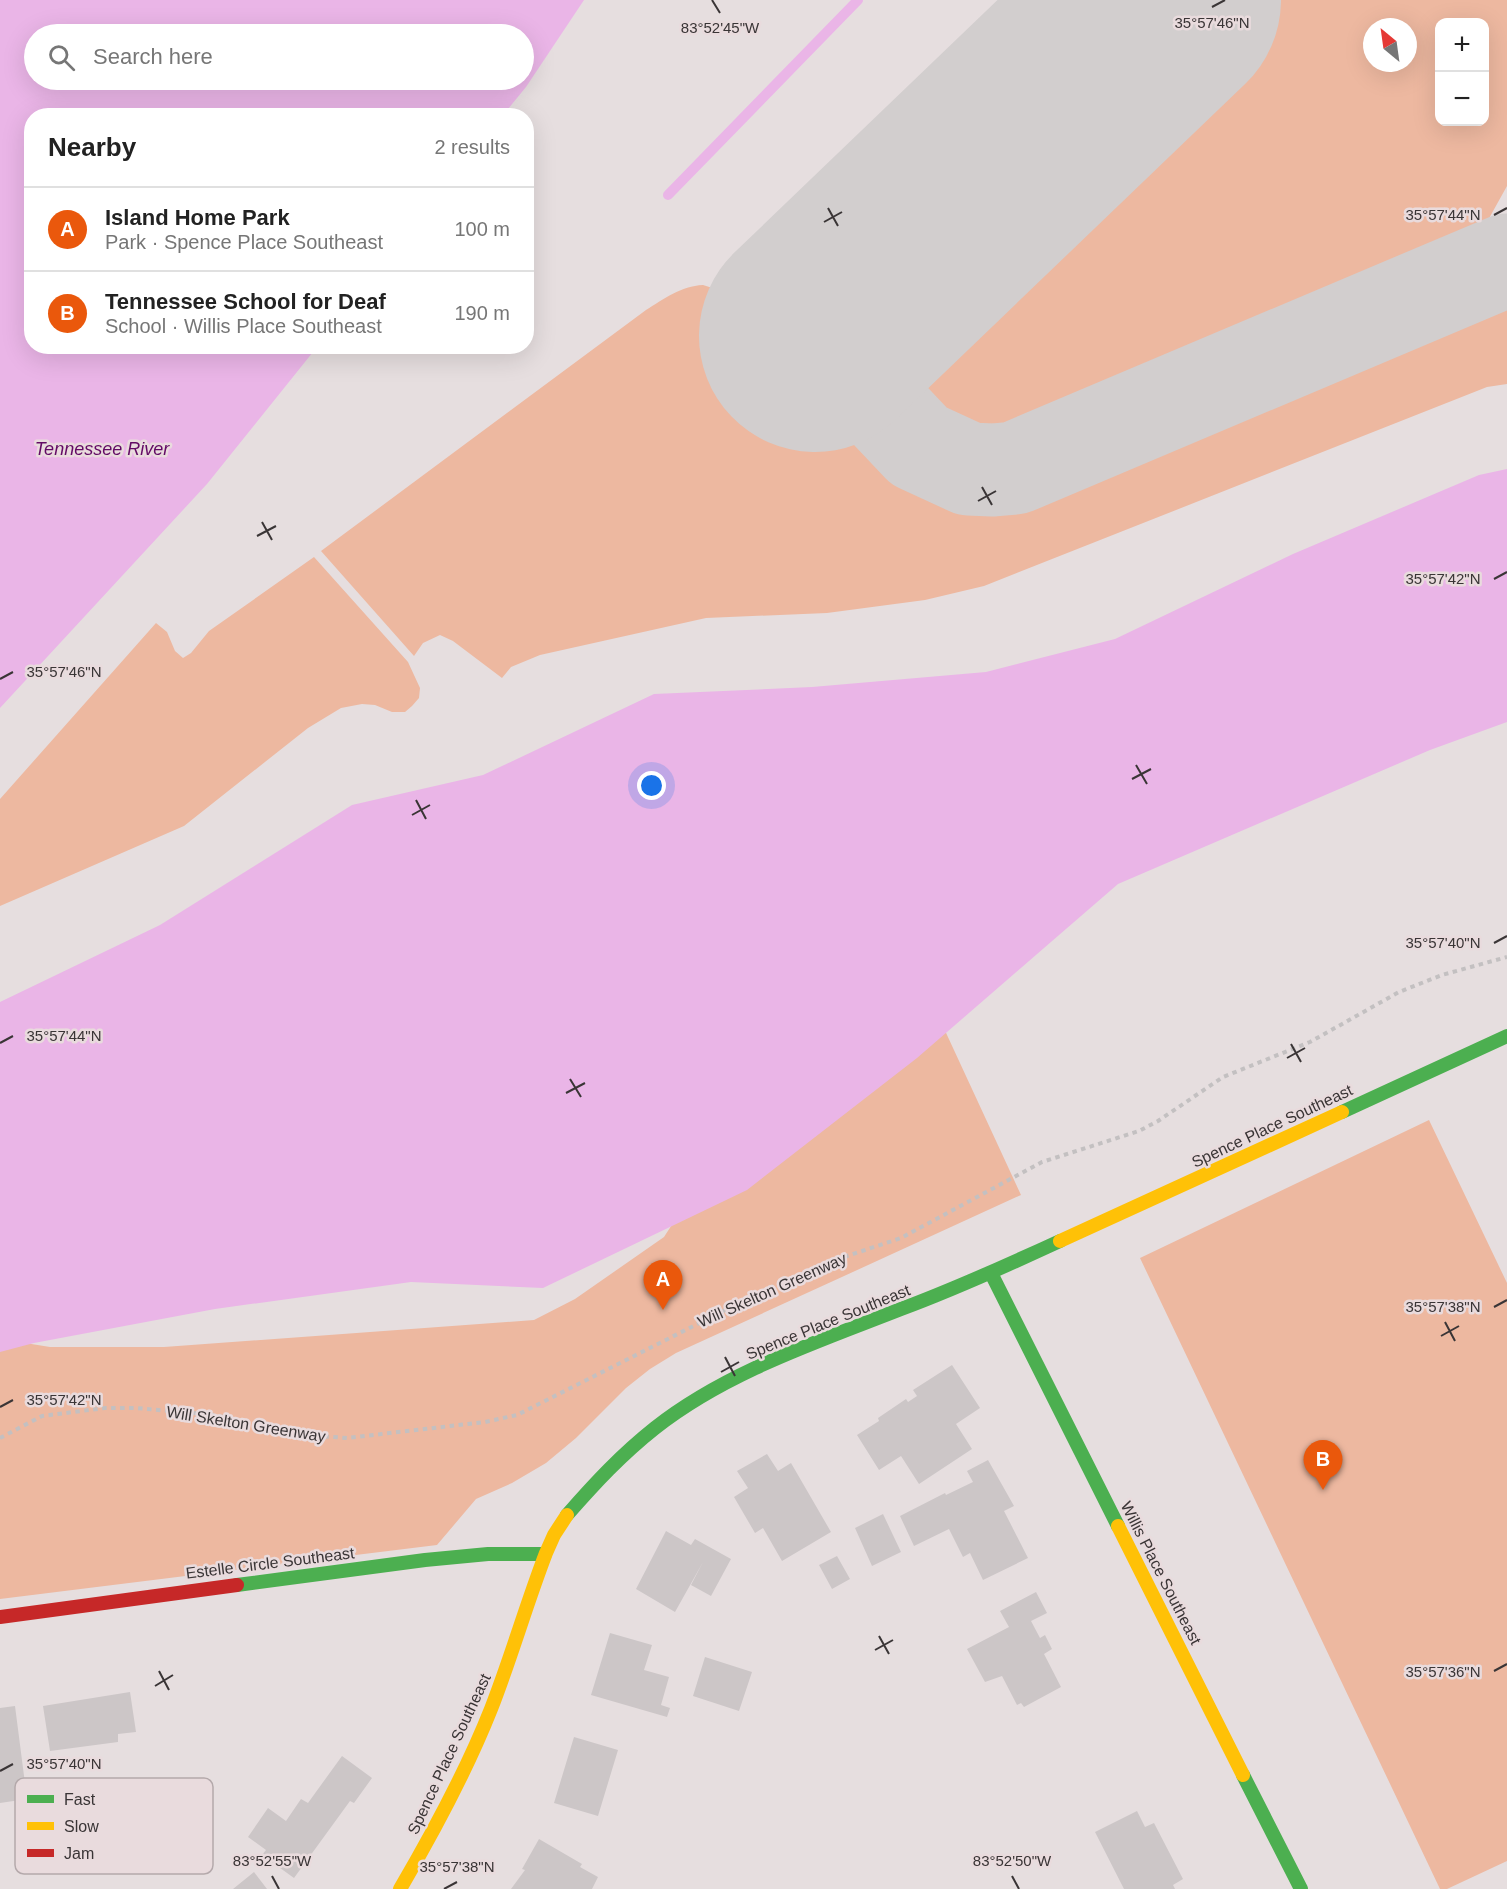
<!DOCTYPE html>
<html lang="en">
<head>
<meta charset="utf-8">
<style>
  :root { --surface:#fff; --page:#f2f2f2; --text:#222; --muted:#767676; --line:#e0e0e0; --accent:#ea580c }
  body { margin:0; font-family:Arial,sans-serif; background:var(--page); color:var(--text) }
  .controls { position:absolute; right:18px; top:18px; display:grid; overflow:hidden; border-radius:12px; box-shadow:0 6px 24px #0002 }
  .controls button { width:54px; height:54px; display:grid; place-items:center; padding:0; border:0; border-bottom:2px solid var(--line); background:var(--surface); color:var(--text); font:30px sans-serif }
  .compass { position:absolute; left:1363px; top:18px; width:54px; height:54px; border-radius:50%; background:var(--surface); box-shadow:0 6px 24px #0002; rotate:331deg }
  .you { position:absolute; left:652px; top:786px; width:21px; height:21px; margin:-15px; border:4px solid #fff; border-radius:50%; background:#1a73e8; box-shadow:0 0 0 9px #1a73e833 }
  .badge { display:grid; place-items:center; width:39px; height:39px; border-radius:50%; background:var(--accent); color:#fff; font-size:20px; font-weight:700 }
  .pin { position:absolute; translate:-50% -50px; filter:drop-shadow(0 2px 3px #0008) }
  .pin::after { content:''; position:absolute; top:32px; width:21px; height:18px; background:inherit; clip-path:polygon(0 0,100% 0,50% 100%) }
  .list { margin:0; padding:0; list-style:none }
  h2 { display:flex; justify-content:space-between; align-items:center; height:78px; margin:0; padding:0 24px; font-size:26px }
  h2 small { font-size:20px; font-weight:400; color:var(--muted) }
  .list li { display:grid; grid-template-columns:39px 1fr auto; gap:18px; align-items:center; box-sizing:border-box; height:84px; padding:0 24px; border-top:2px solid var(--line) }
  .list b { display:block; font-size:22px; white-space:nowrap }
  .list p { margin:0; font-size:20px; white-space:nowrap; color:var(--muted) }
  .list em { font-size:20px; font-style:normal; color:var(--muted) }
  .icon { flex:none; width:33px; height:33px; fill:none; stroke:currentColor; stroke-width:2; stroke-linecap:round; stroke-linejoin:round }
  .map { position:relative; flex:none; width:1507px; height:1889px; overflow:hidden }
  .search { position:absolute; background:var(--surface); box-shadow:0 6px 24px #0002; left:24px; top:24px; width:510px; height:66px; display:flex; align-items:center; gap:15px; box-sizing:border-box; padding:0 21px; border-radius:33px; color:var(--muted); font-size:22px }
  .panel { position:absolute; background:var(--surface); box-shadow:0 6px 24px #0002; left:24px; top:108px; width:510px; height:246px; border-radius:24px }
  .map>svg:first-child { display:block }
  .green { fill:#edb8a0; fill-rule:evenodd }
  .water { fill:#eab5e7; fill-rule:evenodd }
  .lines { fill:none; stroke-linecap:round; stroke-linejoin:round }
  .stream { stroke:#eab5e7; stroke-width:10 }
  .taxiway { stroke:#d2cece; stroke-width:93 }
  .runway { stroke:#d2cece; stroke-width:232 }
  .building { fill:#ccc6c7 }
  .path { stroke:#c3c0c1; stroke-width:4; stroke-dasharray:4.5 4.5; stroke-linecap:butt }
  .fast { stroke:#4caf50; stroke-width:14 }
  .slow { stroke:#ffc107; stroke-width:14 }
  .jam { stroke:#c62828; stroke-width:14 }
  .ticks { fill:none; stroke:#3a3536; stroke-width:2 }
  .labels { text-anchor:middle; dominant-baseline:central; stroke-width:5; stroke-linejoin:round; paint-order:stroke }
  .street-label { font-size:16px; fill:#3a3536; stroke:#e9dbdd }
  .water-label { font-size:18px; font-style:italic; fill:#630a65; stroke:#e9dbdd }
  .key { fill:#e9dbdd; stroke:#b4a9ab; stroke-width:1.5 }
  .key-label { font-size:16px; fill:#3a3536 }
  .ticks-label { font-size:15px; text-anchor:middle; fill:#3a3536; stroke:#e9dbdd; stroke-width:5; stroke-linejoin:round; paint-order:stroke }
</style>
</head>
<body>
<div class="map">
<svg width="1507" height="1889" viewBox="0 0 1507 1889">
  <rect width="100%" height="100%" fill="#e6dedf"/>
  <path class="green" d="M1247,0h260v186l-20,36 -14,14 -16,10 -421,182c-16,5 -34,11 -50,11 -60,-2 -90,-59 -70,-113 4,-9 13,-18 19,-26zM1440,22h44v100h-44zM1372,27h36v36h-36z
    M703,285l22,7 26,21 137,147c50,44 97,49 159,29l460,-195v90l-20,3 -503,199 -59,14 -98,13 -121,5 -166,37 -29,12 -9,11 -49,-37 -13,-6 -17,8 -9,13 -93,-105 325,-241c18,-11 35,-24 57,-25z
    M314,557l94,105 12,26 -1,10 -7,8 -7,6h-13l-17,-7 -13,-1 -21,4 -33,20 -124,98 -184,80v-107l156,-176 11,9 8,19 8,7 8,-5 18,-22z
    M941,1022l80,173 -345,158 -26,16 -24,19 -50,50 -30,25 -34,20 -36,16 -39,46 -437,54v-253l19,-4 31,5h114l370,-27 41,-21 89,-62 22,-34z
    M1429,1120l78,163v578l-60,28h-7l-300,-631z"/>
  <path class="water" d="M0,0h584l-58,87 -23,28 -471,1v230l285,1 -110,137 -207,224zM34,34h490v46h-490z
    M1507,469v253l-77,28 -312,134 -201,174 -170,132 -204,98 -132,-6 -196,27 -181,34 -34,9v-350l160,-77 192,-120 131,-30 171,-81 158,-7 174,-15 129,-33 178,-85 186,-79z"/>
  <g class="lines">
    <path class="stream" d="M668,195l190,-195"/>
    <path class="taxiway" d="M815,336l104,110 50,23 24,1 22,-2 492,-208"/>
    <path class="runway" d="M815,336l350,-336"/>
  </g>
  <path class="building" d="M952,1365l28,43 -24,16 16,25 -53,35 -18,-28 -22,14 -22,-35 22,-14 -1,-3 28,-19 2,3 9,-6 -4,-6z
    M767,1454l11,17 13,-8 40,69 -49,29 -19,-33 -8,5 -21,-36 14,-9 -11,-17z
    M988,1460l26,46 -10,5 24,47 -45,22 -13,-27 -7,4 -14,-28 -35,17 -14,-30 45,-23 1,2 27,-13 -6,-11z
    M883,1514l18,38 -29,14 -17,-38z
    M666,1531l25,14 4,-6 36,20 -20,37 -20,-11 12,-23 -28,50 -39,-23z
    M837,1556l13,23 -18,10 -13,-24z
    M1036,1592l11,21 -16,8 9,17 5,-3 7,14 -8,5 17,33 -37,20 -3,-4 -4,2 -15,-29 -17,6 -18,-33 42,-22 -9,-16z
    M610,1633l42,12 -8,25 25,7 -8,28 9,3 -3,9 -76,-22z
    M705,1657l47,15 -13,39 -46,-15z
    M130,1692l6,40 -18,2v8l-68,9 -7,-45z
    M15,1706l12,93 -27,4v-95z
    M574,1737l44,13 -20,66 -44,-13z
    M342,1756l30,22 -18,25 -4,-2 -56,77 -32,-23 4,-5 -18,-13 20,-29 18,13 15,-22 7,4z
    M1137,1811l8,16 9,-4 29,56 -10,6 2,4h-51l-29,-57z
    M539,1839l43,25 -2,3 18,10 -6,12h-81l14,-19 -3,-1z
    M254,1872l13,17h-34z"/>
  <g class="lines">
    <path class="path" d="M0,1438l42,-22 63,-8h31l79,7 76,19 56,4 138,-16 32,-7 246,-124 69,-30 69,-23 141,-76 97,-31 19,-10 65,-44 87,-35 89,-50 43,-17 65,-18"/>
    <path class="fast" d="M1342,1112l165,-76
      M991,1273l127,253
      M567,1515c28,-32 54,-60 88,-87 71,-56 162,-86 246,-119 54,-20 107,-44 159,-68
      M237,1585l188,-25 63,-6h57
      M1243,1775l58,114"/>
    <path class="slow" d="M1060,1241l282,-129
      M1118,1526l125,249
      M400,1889c34,-58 66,-117 91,-180 20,-51 35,-104 55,-156l8,-18 13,-20"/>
    <path class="jam" d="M0,1617l237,-32"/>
  </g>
  <path class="ticks" d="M712,0l8,13M1212,7l13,-7M828,208l10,18M1494,215l13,-7M824,222l18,-10M982,487l10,18M978,501l18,-10M262,522l10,18M257,536l19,-10M1494,579l13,-7M0,679l13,-7M1136,765l11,19M1132,779l19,-10M416,800l10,19M412,815l18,-10M1494,943l13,-7M0,1043l13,-7M1291,1044l10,18M1287,1058l18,-10M570,1079l11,18M566,1093l19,-10M1494,1307l13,-7M1445,1322l10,19M1441,1336l18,-10M725,1357l10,19M721,1372l18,-10M0,1407l13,-7M879,1636l10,18M875,1650l18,-10M159,1671l10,19M1494,1671l13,-7M155,1686l18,-11M0,1771l13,-7M272,1876l7,13M1012,1876l7,13M444,1889l13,-7"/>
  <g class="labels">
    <g class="street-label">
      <text transform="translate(1272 1126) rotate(-25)">Spence Place Southeast</text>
      <text transform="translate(772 1290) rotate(-24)">Will Skelton Greenway</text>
      <text transform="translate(828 1322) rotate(-22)">Spence Place Southeast</text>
      <text transform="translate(246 1424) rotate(9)">Will Skelton Greenway</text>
      <text transform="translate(270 1563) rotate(-7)">Estelle Circle Southeast</text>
      <text transform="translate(1161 1573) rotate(63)">Willis Place Southeast</text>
      <text transform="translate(449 1754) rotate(-65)">Spence Place Southeast</text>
    </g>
    <g class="water-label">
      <text x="102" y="449">Tennessee River</text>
    </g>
  </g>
  <rect x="15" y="1778" width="198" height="96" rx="9" class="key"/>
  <rect x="27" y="1795" width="27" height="8" fill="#4caf50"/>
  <rect x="27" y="1822" width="27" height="8" fill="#ffc107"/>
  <rect x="27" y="1849" width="27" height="8" fill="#c62828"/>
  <g class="key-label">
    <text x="64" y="1805">Fast</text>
    <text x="64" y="1832">Slow</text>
    <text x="64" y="1859">Jam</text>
  </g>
  <g class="ticks-label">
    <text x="1212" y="28">35°57'46"N</text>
    <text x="720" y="33">83°52'45"W</text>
    <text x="1443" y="220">35°57'44"N</text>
    <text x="1443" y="584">35°57'42"N</text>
    <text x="64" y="677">35°57'46"N</text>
    <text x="1443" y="948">35°57'40"N</text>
    <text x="64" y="1041">35°57'44"N</text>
    <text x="1443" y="1312">35°57'38"N</text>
    <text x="64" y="1405">35°57'42"N</text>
    <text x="1443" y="1677">35°57'36"N</text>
    <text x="64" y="1769">35°57'40"N</text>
    <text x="272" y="1866">83°52'55"W</text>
    <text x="1012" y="1866">83°52'50"W</text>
    <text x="457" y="1872">35°57'38"N</text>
  </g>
</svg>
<div class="controls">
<button>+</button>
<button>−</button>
</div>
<svg class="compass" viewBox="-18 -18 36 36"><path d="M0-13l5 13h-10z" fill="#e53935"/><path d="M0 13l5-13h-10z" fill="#767676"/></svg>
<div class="you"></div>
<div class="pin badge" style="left:663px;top:1310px">A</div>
<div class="pin badge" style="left:1323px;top:1490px">B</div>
<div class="search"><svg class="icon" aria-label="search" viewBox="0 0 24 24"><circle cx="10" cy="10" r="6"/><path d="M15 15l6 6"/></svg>Search here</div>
<section class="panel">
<h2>Nearby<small>2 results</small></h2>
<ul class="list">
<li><span class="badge">A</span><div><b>Island Home Park</b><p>Park · Spence Place Southeast</p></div><em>100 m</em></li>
<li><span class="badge">B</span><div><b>Tennessee School for Deaf</b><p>School · Willis Place Southeast</p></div><em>190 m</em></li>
</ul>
</section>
</div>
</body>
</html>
